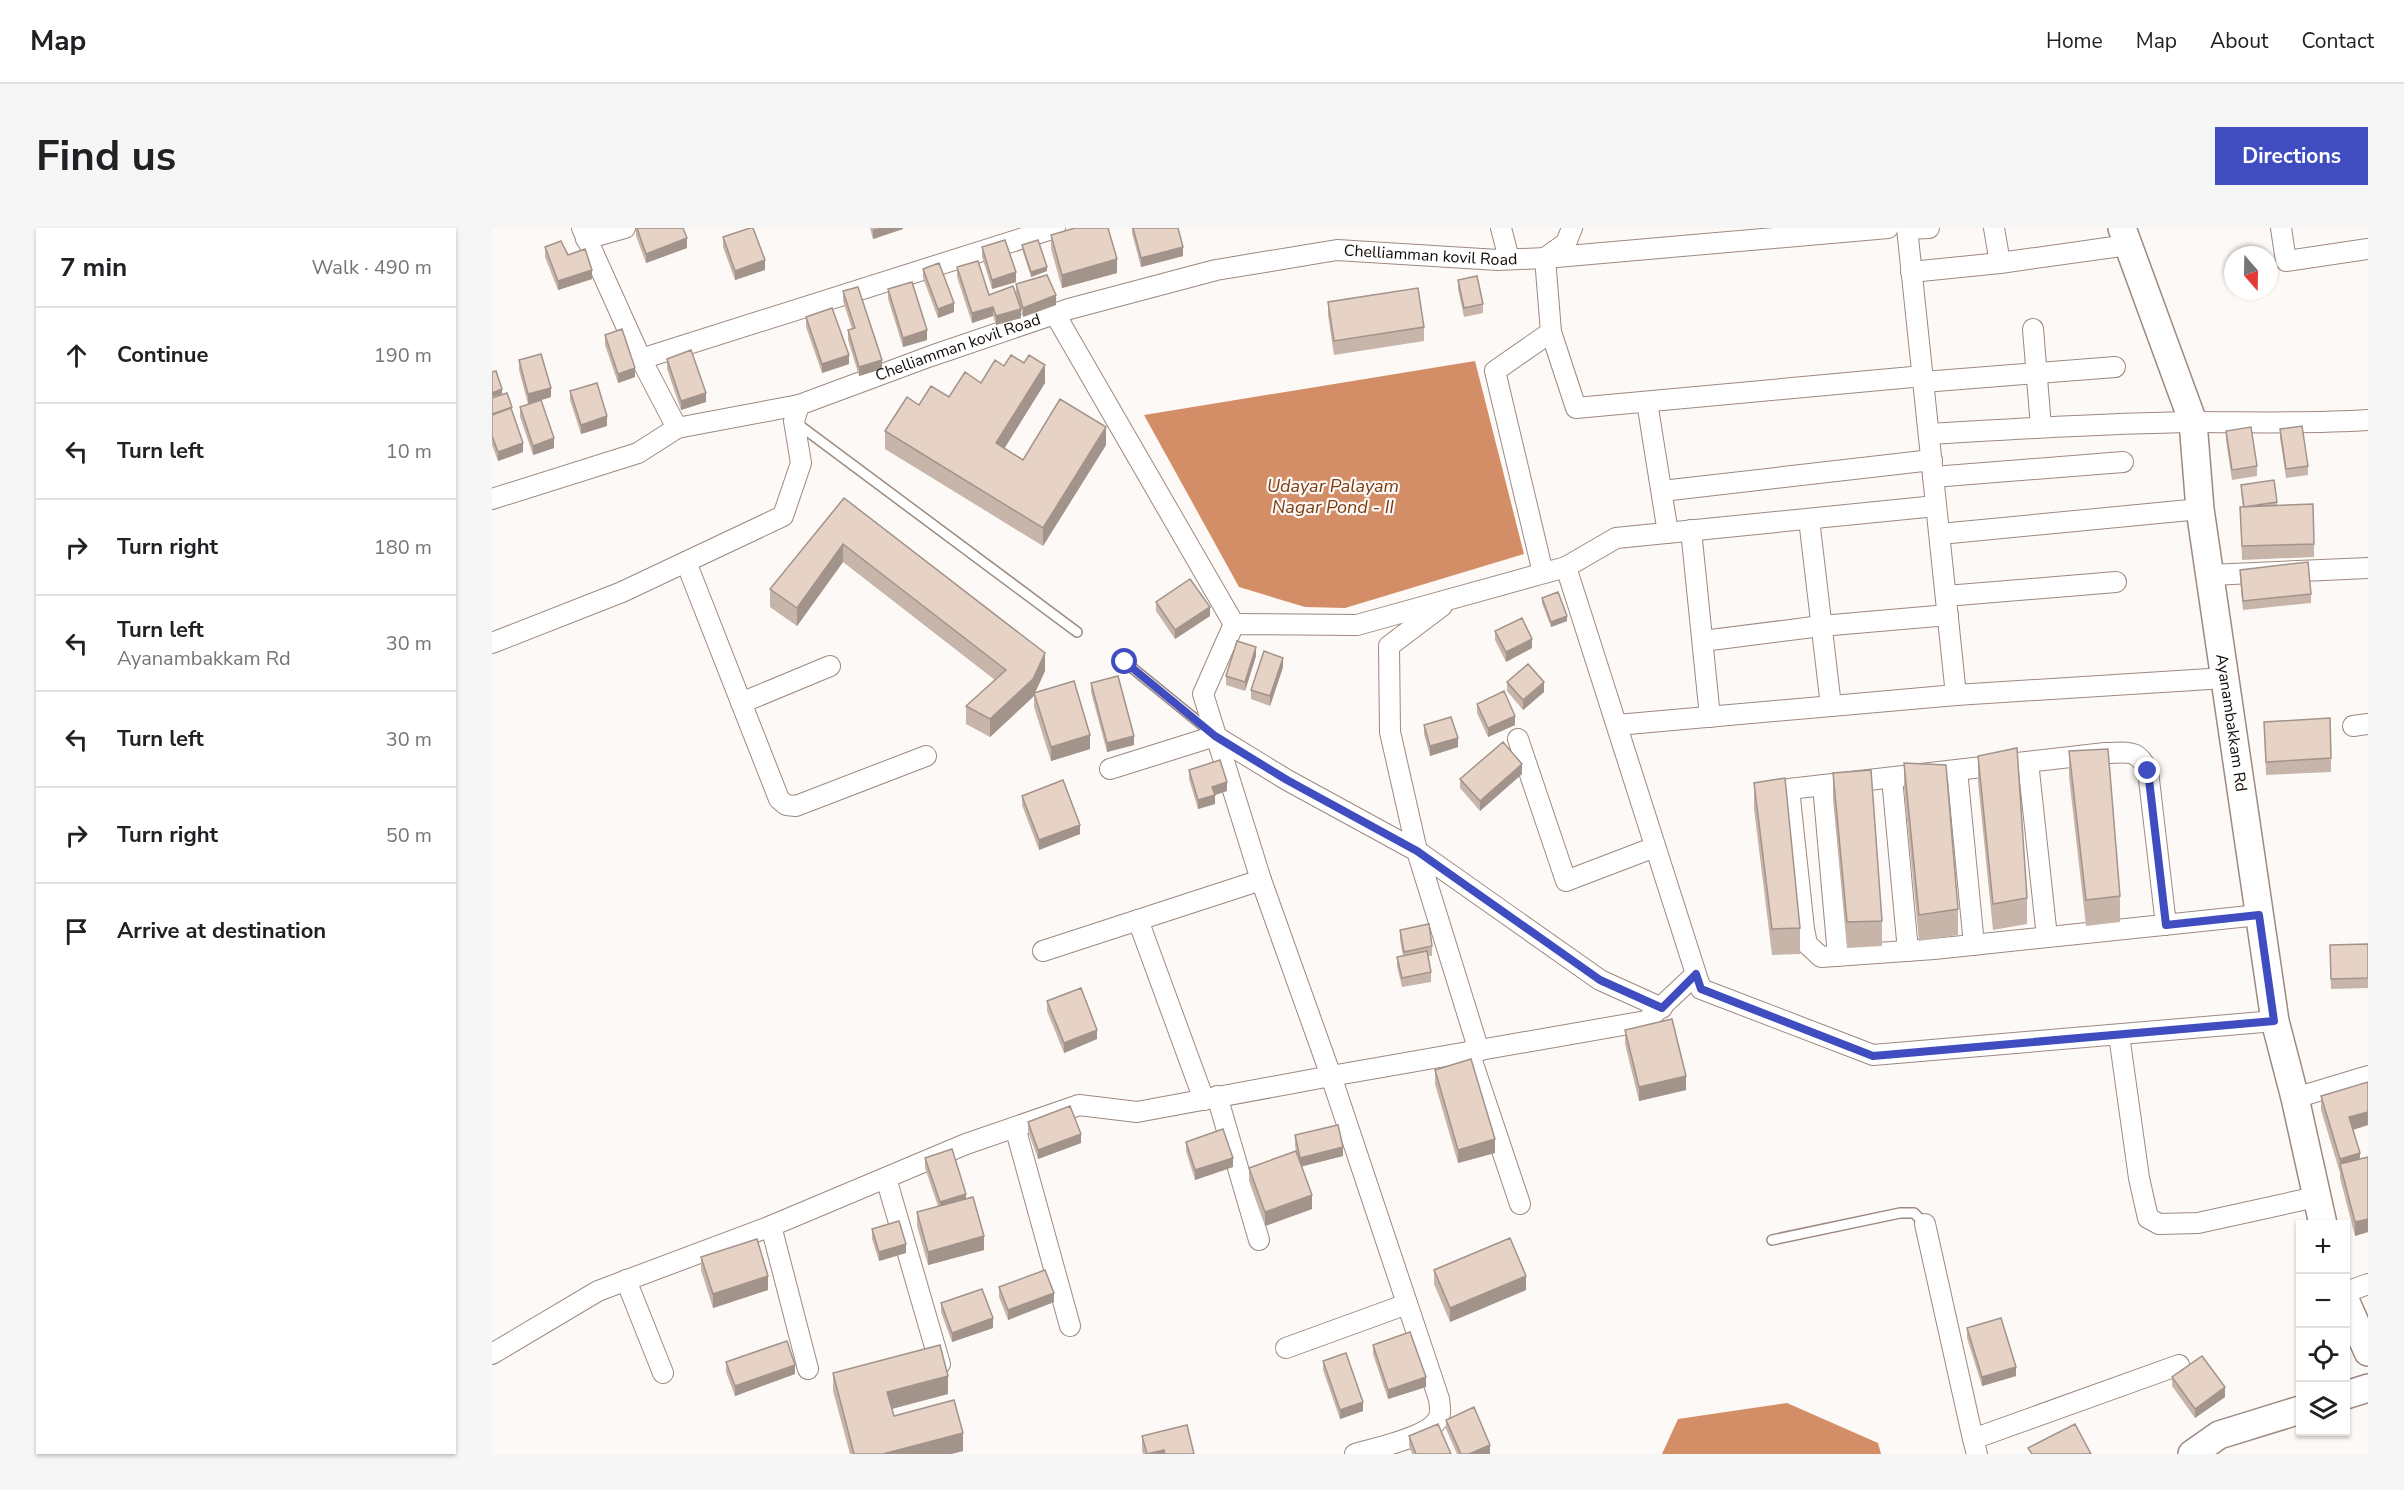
<!DOCTYPE html>
<html lang="en">
<head>
<meta charset="utf-8">
<style>
  :root { --surface:#fff; --page:#f6f6f6; --text:#202124; --muted:#757577; --line:#e0e0e0; --accent:#3f4dc1 }
  body { margin:0; font-family:"Nunito Sans",sans-serif; background:var(--page); color:var(--text) }
  .controls { position:absolute; right:18px; bottom:18px; display:grid; overflow:hidden; border-radius:0px; box-shadow:0 2px 4px #0004 }
  .controls button { width:54px; height:54px; display:grid; place-items:center; padding:0; border:0; border-bottom:2px solid var(--line); background:var(--surface); color:var(--text); font:30px sans-serif }
  .compass { position:absolute; left:1732px; top:18px; width:54px; height:54px; border-radius:50%; background:var(--surface); box-shadow:0 2px 4px #0004; rotate:160deg }
  .stop { position:absolute; width:18px; height:18px; margin:-14px; border:4px solid #3f4dc1; border-radius:50%; background:#fff }
  .stop.end { background:#3f4dc1; border-color:#fff; box-shadow:0 2px 6px #0008 }
  .list { margin:0; padding:0; list-style:none }
  h2 { display:flex; justify-content:space-between; align-items:center; height:78px; margin:0; padding:0 24px; font-size:26px }
  h2 small { font-size:20px; font-weight:400; color:var(--muted) }
  .list li { display:grid; grid-template-columns:39px 1fr auto; gap:18px; align-items:center; box-sizing:border-box; height:96px; padding:0 24px; border-top:2px solid var(--line) }
  .list b { display:block; font-size:22px; white-space:nowrap }
  .list p { margin:0; font-size:20px; white-space:nowrap; color:var(--muted) }
  .list em { font-size:20px; font-style:normal; color:var(--muted) }
  .icon { flex:none; width:33px; height:33px; fill:none; stroke:currentColor; stroke-width:2; stroke-linecap:round; stroke-linejoin:round }
  .map { position:relative; flex:none; width:1876px; height:1226px; overflow:hidden; border-radius:0px }
  header { display:flex; align-items:center; gap:36px; box-sizing:border-box; height:84px; padding:0 30px; background:var(--surface); border-bottom:2px solid var(--line) }
  header strong { font-size:28px }
  nav { display:flex; gap:33px; margin-inline-start:auto; font-size:21px }
  .intro { display:flex; align-items:center; justify-content:space-between; box-sizing:border-box; height:144px; padding:0 36px }
  h1 { margin:0; font-size:42px }
  .button { padding:15px 27px; border-radius:0px; background:var(--accent); color:#fff; font-size:21px; font-weight:700 }
  main { display:flex; gap:36px; padding:0 36px }
  aside { flex:1; background:var(--surface); border-radius:0px; box-shadow:0 2px 4px #0004 }
  .map>svg:first-child { display:block }
  .water { fill:#d48e67 }
  .lines { fill:none; stroke-linecap:round; stroke-linejoin:round }
  .lane-casing { stroke:#9d897f; stroke-width:12 }
  .street-casing { stroke:#9d897f; stroke-width:22 }
  .secondary-casing { stroke:#9d897f; stroke-width:30 }
  .lane { stroke:#fff; stroke-width:9 }
  .street { stroke:#fff; stroke-width:20 }
  .secondary { stroke:#fff; stroke-width:27 }
  .wall { fill:#c7b5aa }
  .shaded-wall { fill:#a2938b }
  .building { fill:#e7d2c6; stroke:#a2938b; stroke-width:1.5 }
  .route { stroke:#3f4dc1; stroke-width:8 }
  .labels { text-anchor:middle; dominant-baseline:central; stroke-width:4.5; stroke-linejoin:round; paint-order:stroke }
  .street-label { font-size:16px; fill:#110a06; stroke:#fdf9f6 }
  .water-label { font-size:18px; font-style:italic; fill:#7c3b0e; stroke:#fdf9f6 }
</style>
</head>
<body>
<header>
<strong>Map</strong>
<nav><a>Home</a><a>Map</a><a>About</a><a>Contact</a></nav>
</header>
<div class="intro"><h1>Find us</h1><a class="button">Directions</a></div>
<main>
<aside>
<h2>7 min<small>Walk · 490 m</small></h2>
<ul class="list">
<li><svg class="icon" aria-label="ahead" viewBox="0 0 24 24"><path d="M12 20V5M6 11l6-6 6 6"/></svg><div><b>Continue</b></div><em>190 m</em></li>
<li><svg class="icon" aria-label="left" viewBox="0 0 24 24"><path d="M17 20v-9H6M10 6l-5 5 5 5"/></svg><div><b>Turn left</b></div><em>10 m</em></li>
<li><svg class="icon" aria-label="right" viewBox="0 0 24 24"><path d="M7 20v-9h11M14 6l5 5-5 5"/></svg><div><b>Turn right</b></div><em>180 m</em></li>
<li><svg class="icon" aria-label="left" viewBox="0 0 24 24"><path d="M17 20v-9H6M10 6l-5 5 5 5"/></svg><div><b>Turn left</b><p>Ayanambakkam Rd</p></div><em>30 m</em></li>
<li><svg class="icon" aria-label="left" viewBox="0 0 24 24"><path d="M17 20v-9H6M10 6l-5 5 5 5"/></svg><div><b>Turn left</b></div><em>30 m</em></li>
<li><svg class="icon" aria-label="right" viewBox="0 0 24 24"><path d="M7 20v-9h11M14 6l5 5-5 5"/></svg><div><b>Turn right</b></div><em>50 m</em></li>
<li><svg class="icon" aria-label="arrive" viewBox="0 0 24 24"><path d="M6 21V4h12l-3 4 3 4H6"/></svg><div><b>Arrive at destination</b></div></li>
</ul>
</aside>
<div class="map">
<svg width="1876" height="1226" viewBox="0 0 1876 1226">
  <rect width="100%" height="100%" fill="#fdf9f6"/>
  <path class="water" d="M983,133l49,193 -179,54 -40,-1 -66,-20 -95,-172z
    M1295,1175l91,40 3,11h-219l16,-35z"/>
  <g class="lines">
    <defs>
      <path id="lane" d="M303,194l282,210
        M633,434l86,70
        M1280,1012l128,-27h14l11,11"/>
      <g id="street">
        <path d="M90,0l59,131 36,69 122,-23"/>
        <path d="M1009,0l8,31"/>
        <path d="M1415,0l49,467"/>
        <path d="M1502,0l6,35"/>
        <path d="M1789,0l5,33 82,-12"/>
        <path d="M1415,1l22,-1"/>
        <path d="M94,11l39,-11"/>
        <path d="M1053,30l21,-15 6,-15"/>
        <path d="M1419,44l89,-9 128,-18"/>
        <path d="M563,86l179,310"/>
        <path d="M1541,101l8,98"/>
        <path d="M1059,104l25,76 347,-32"/>
        <path d="M149,131l414,-131"/>
        <path d="M1431,154l192,-15"/>
        <path d="M1155,174l21,131"/>
        <path d="M1437,206c88,-5 177,-11 265,-12 58,0 116,2 174,-2"/>
        <path d="M1441,249l190,-15"/>
        <path d="M1170,263l270,-31"/>
        <path d="M0,271l146,-46 39,-25"/>
        <path d="M1317,291l22,187"/>
        <path d="M1199,302l19,187"/>
        <path d="M1448,306l260,-25"/>
        <path d="M194,334l93,237 7,6 10,1 130,-50"/>
        <path d="M1074,339l50,-29 320,-32"/>
        <path d="M1051,345l-48,-202 56,-39 -6,-74"/>
        <path d="M1718,347l158,-7"/>
        <path d="M1454,368l170,-14"/>
        <path d="M950,378l-53,40 1,86 27,119 62,200"/>
        <path d="M1211,413l118,-15 127,-11"/>
        <path id="s1" d="M0,415l130,-51 161,-76 18,-53 -7,-42 5,-16 132,-49 138,-47 147,-39 121,-20 161,10 47,-2 343,-30"/>
        <path d="M249,475l89,-37"/>
        <path d="M1125,497l339,-30 269,-17"/>
        <path d="M1861,498l15,-2"/>
        <path d="M1026,511l48,142 89,-34"/>
        <path d="M1536,534l19,175"/>
        <path d="M618,541l105,-33 72,44 130,71 183,129 62,28"/>
        <path d="M1465,542l17,175"/>
        <path d="M1400,550l16,173"/>
        <path d="M1331,557l15,171"/>
        <path d="M646,692l66,180"/>
        <path d="M1674,697l-18,-154c-11,-23 -19,-18 -43,-18l-316,36 15,140 3,15 14,13 113,-8 325,-34"/>
        <path d="M551,723l218,-71"/>
        <path d="M1204,746l-50,47 -315,55 -70,-196 -58,-186 31,-70 123,1 209,-58c44,136 87,272 130,407l5,15 172,66 402,-34"/>
        <path d="M1627,807l20,143 9,40 11,6 39,-1 118,-26"/>
        <path d="M977,824l51,152"/>
        <path d="M725,868l42,144"/>
        <path d="M1803,870l73,-22"/>
        <path d="M523,899l55,199"/>
        <path d="M394,950l54,186"/>
        <path d="M1433,996l48,215"/>
        <path d="M279,998l37,143"/>
        <path d="M134,1052l37,93"/>
        <path d="M1854,1064l22,-8"/>
        <path d="M794,1120l121,-44"/>
        <path d="M0,1126l106,-63 173,-65 195,-82 113,-39 58,7 194,-36 108,323c1,8 3,17 -3,23 -12,16 -61,26 -81,32"/>
        <path d="M1485,1226l-4,-15 206,-74"/>
      </g>
      <g id="secondary">
        <path id="s2" d="M1630,0l71,194 7,87 75,512 20,77 28,126"/>
        <path d="M1854,1074l22,50"/>
        <path d="M1854,1167l22,-7"/>
        <path d="M1700,1226l27,-19 81,-25"/>
      </g>
    </defs>
    <use href="#lane" class="lane-casing"/>
    <use href="#street" class="street-casing"/>
    <use href="#secondary" class="secondary-casing"/>
    <use href="#lane" class="lane"/>
    <use href="#street" class="street"/>
    <use href="#secondary" class="secondary"/>
  </g>
  <path class="wall" d="M144,0l51,20 -41,15 -10,-27z
    M378,0h33v1l-30,10z
    M640,0h46l5,28 -42,11 -9,-34z
    M559,7l66,38 -55,15 -11,-39z
    M231,9l42,33 -30,10 -12,-33z
    M530,17l25,26 -16,6 -9,-28z
    M53,19l23,8 24,24 -34,11 -13,-33z
    M490,19l34,35 -24,7 -10,-32z
    M465,39l32,28 31,11 -4,-13v-9l40,21 -33,12 -2,-8v9l-25,7 -3,-9 -21,7 -15,-46z
    M431,41l31,43 -16,6 -15,-40z
    M966,52l25,24v9l-19,4 -6,-28z
    M396,61l39,51 -24,7 -15,-48z
    M351,63l39,78 -23,7 -11,-36v-10l4,-1 -9,-28z
    M836,74l96,25v14l-90,14 -6,-40z
    M314,89l43,47 -27,9 -16,-46z
    M113,107l30,42 -17,6 -13,-38z
    M175,131l39,43 -25,8 -14,-41z
    M27,132l32,37 -23,7 -9,-34z
    M512,138l41,17 -41,65 19,12 83,-15 -63,101 -158,-97v-18l34,-26 30,-8 32,-14z
    M78,163l37,35 -26,8 -11,-34z
    M0,170l20,14 11,40 -25,9 -6,-16z
    M28,179l34,41 -21,7 -13,-38z
    M1788,201l28,37v9l-22,3 -6,-40z
    M1734,203l31,35v10l-25,4 -6,-40z
    M1749,257l36,17v4l37,38v13l-72,3 -2,-53h3l-2,-13z
    M352,270l201,173 -10,22 55,56 -39,12 -17,-54v-13l-1,3 -43,40 -24,-13v-18l29,-26 -152,-118 -46,64 -27,-19v-18z
    M1748,342l71,24v9l-68,7 -3,-31z
    M1050,370l25,23 -16,6 -9,-24z
    M664,374l54,14 -35,23 -19,-28z
    M1003,403l37,17 -26,14 -11,-22z
    M764,428l-11,35 -19,-6v-9z
    M791,439l-13,39 -19,-7v-9z
    M1015,454l37,10 -21,18 -16,-19z
    M599,455l43,62 -27,7 -16,-60z
    M985,476l38,21 -27,12 -11,-24z
    M1772,494l67,36v14l-65,3z
    M932,497l34,22 -28,9 -6,-22z
    M1577,523l51,145v26l-34,4 -17,-149z
    M1486,528l49,142v26l-34,6 -15,-148z
    M1412,535l54,146v26l-39,6 -15,-152z
    M697,542l38,21 -12,4v9l-17,5 -9,-30z
    M1341,545l49,148v25l-35,2 -14,-149z
    M1030,546l-42,37 -20,-23v-9z
    M1262,555l46,145v26l-28,1 -18,-146z
    M530,568l58,38 -41,16 -17,-45z
    M908,702l32,16v10h-4l3,16v10l-29,5 -5,-21v-9l6,-1 -3,-17z
    M1876,716v44l-37,1 -1,-44z
    M555,773l50,38 -33,14 -17,-42z
    M1133,802l61,60 -47,11 -14,-57z
    M943,842l60,83 -37,10 -23,-79z
    M1876,854v43l-15,5 7,29 8,-2v75l-13,4 -15,-58v-5l-19,-63v-14z
    M536,894l53,21 -43,16 -10,-28z
    M803,907l48,21 -42,10 11,43 -47,17 -16,-45v-13l47,-16 -1,-7z
    M694,914l47,25 -38,13 -9,-29z
    M433,930l41,40 18,52 -56,15 -11,-39v-14l21,-6 -13,-38z
    M380,1001l34,24 -27,8 -7,-22z
    M209,1029l67,33 -55,18 -12,-38z
    M942,1042l92,20 -76,32 -16,-38z
    M507,1059l55,15 -46,18 -9,-23z
    M449,1075l52,25 -41,14 -11,-30z
    M1475,1100l49,48 -34,10 -15,-48z
    M881,1117l53,42 -38,12 -15,-45z
    M831,1133l40,50 -23,8 -17,-49z
    M234,1134l69,12 -60,22 -9,-24z
    M341,1145l115,21 -56,15 2,7 69,35 -12,3h-101l-17,-63z
    M1680,1149l53,20 -30,21 -23,-32z
    M954,1192l44,34h-33l-11,-25z
    M650,1208l52,18h-51l-1,-4z
    M917,1208l42,18h-39l-3,-8z"/>
  <path class="shaded-wall" d="M386,0h25v1l-30,10v-9z
    M195,10v10l-41,15v-9z
    M691,19v9l-42,11v-9z
    M625,31v14l-55,15v-13z
    M273,32v10l-30,10v-9z
    M555,39v4l-16,6v-5z
    M100,42v9l-34,11v-9z
    M524,44v10l-24,7v-9z
    M564,67v10l-33,12v-9z
    M462,75v9l-16,6v-9z
    M501,79v9l-21,7v-10z
    M529,81v9l-25,7v-9z
    M435,102v10l-24,7v-9z
    M357,127v9l-27,9v-9z
    M390,132v9l-23,7v-9z
    M553,137v18l-49,79v-19z
    M143,140v9l-17,6v-9z
    M59,160v9l-23,7v-10z
    M10,161v5l-10,3v-4z
    M214,165v9l-25,8v-9z
    M115,188v10l-26,8v-9z
    M614,199v18l-63,101v-18z
    M62,210v10l-21,7v-9z
    M31,215v9l-25,9v-9z
    M351,316v18l-46,64v-18z
    M718,379v9l-35,23v-9z
    M1075,388v5l-16,6v-5z
    M1040,411v9l-26,14v-10z
    M764,419v9l-11,35v-9z
    M553,425v18l-12,26 -43,40v-18z
    M791,430v9l-13,39v-10z
    M1052,454v10l-21,18v-10z
    M1023,488v9l-27,12v-9z
    M598,507v14l-39,12v-14z
    M642,508v9l-27,7v-9z
    M966,510v9l-28,9v-10z
    M1030,536v10l-42,37v-10z
    M735,554v9l-12,4v9l-17,5v-9l14,-13z
    M588,597v9l-41,16v-10z
    M605,802v9l-33,14v-10z
    M1194,848v14l-47,11v-14z
    M1876,884v13l-19,6v-14z
    M589,906v9l-43,16v-9z
    M1003,911v14l-37,10v-13z
    M851,919v9l-43,11v-9z
    M1868,925v14l-20,-2v-6z
    M741,930v9l-38,13v-10z
    M474,966v9l-26,9v-10z
    M820,967v14l-47,17v-14z
    M1876,991v13l-13,4v-14z
    M492,1008v14l-56,15v-13z
    M414,1016v9l-27,8v-9z
    M276,1048v14l-55,18v-14z
    M1034,1048v14l-76,32v-14z
    M562,1065v9l-46,18v-10z
    M501,1090v10l-41,14v-9z
    M303,1137v9l-60,22v-10z
    M1524,1139v9l-34,10v-9z
    M456,1148v18l-61,16v-18z
    M934,1149v10l-38,12v-9z
    M1733,1159v10l-30,21v-9z
    M871,1174v9l-23,8v-9z
    M471,1205v18l-12,3h-68z
    M998,1217v9h-21z
    M672,1222v4h-14z"/>
  <path class="building" d="M145,0h46l4,10 -41,16z
    M258,0h3l12,32 -30,11 -12,-34z
    M583,0h33l9,31 -55,16 -11,-40z
    M641,0h45l5,19 -42,11z
    M513,12l11,32 -24,8 -10,-33z
    M546,12l9,27 -16,5 -9,-27z
    M69,13l7,14 17,-6 7,21 -34,11 -13,-34z
    M486,33l11,34 24,-9 8,23 -25,7 -3,-9 -21,6 -15,-46z
    M447,35l15,40 -16,6 -15,-40z
    M555,47l9,20 -33,13 -7,-24z
    M985,48l6,28 -19,4 -6,-28z
    M420,54l15,48 -24,8 -15,-49z
    M366,59l24,73 -23,7 -11,-37 7,-2 -12,-37z
    M926,60l6,39 -90,14 -6,-39z
    M340,80l17,47 -27,9 -16,-47z
    M130,101l13,39 -17,6 -13,-39z
    M199,122l15,43 -25,8 -14,-42z
    M49,126l10,34 -23,6 -9,-34z
    M519,127l13,8 5,-8 16,10 -49,78 27,17 37,-61 46,28 -63,101 -158,-97 22,-34 12,8 12,-19 18,11 16,-25 16,11 14,-23 9,6z
    M4,143l6,18 -10,4v-21z
    M105,155l10,33 -26,9 -11,-34z
    M15,165l5,14 -20,7v-16z
    M49,172l13,38 -21,8 -13,-39z
    M19,180l12,35 -25,9 -6,-16v-21z
    M1810,198l6,40 -22,3 -6,-40z
    M1759,199l6,39 -25,4 -6,-39z
    M1782,252l3,22 -33,5 -3,-22z
    M352,270l201,155 -12,26 -43,40 -24,-13 40,-36 -163,-126 -46,64 -27,-19z
    M1821,276l1,40 -72,2 -2,-39z
    M1816,334l3,32 -68,7 -3,-31z
    M698,351l20,28 -35,23 -19,-28z
    M1066,364l9,24 -16,6 -9,-24z
    M1030,390l10,21 -26,13 -11,-21z
    M745,413l19,6 -11,35 -19,-6z
    M772,423l19,7 -13,38 -19,-6z
    M1036,436l16,18 -21,18 -16,-18z
    M626,448l16,60 -27,7 -16,-60z
    M582,453l16,54 -39,12 -17,-54z
    M1012,463l11,25 -27,12 -11,-24z
    M959,489l7,21 -28,8 -6,-21z
    M1838,490l1,40 -65,4 -2,-40z
    M1011,514l19,22 -42,37 -20,-22z
    M1525,520l10,150 -34,6 -15,-148z
    M1616,521l12,147 -34,4 -17,-149z
    M728,532l7,22 -15,5 3,8 -17,5 -9,-30z
    M1412,535l42,2 12,144 -39,6z
    M1379,542l11,151 -35,1 -14,-149z
    M1293,550l15,150 -28,1 -18,-146z
    M571,552l17,45 -41,15 -17,-44z
    M937,696l3,22 -28,6 -4,-22z
    M1876,716v34l-37,1 -1,-34z
    M935,723l4,21 -29,6 -5,-21z
    M589,760l16,42 -33,13 -17,-42z
    M1180,791l14,57 -47,11 -14,-57z
    M979,831l24,80 -37,11 -23,-80z
    M1876,854v30l-19,5 11,36 -20,6 -19,-63z
    M578,878l11,28 -43,16 -10,-28z
    M846,897l5,22 -43,11 -5,-23z
    M731,901l10,29 -38,12 -9,-28z
    M460,921l14,45 -26,8 -15,-44z
    M804,923l16,44 -47,17 -16,-44z
    M1876,929v62l-13,3 -15,-58z
    M481,969l11,39 -56,16 -11,-40z
    M407,993l7,23 -27,8 -7,-23z
    M1018,1010l16,38 -76,32 -16,-38z
    M265,1011l11,37 -55,18 -12,-37z
    M553,1042l9,23 -46,17 -9,-23z
    M490,1061l11,29 -41,15 -11,-30z
    M1509,1090l15,49 -34,10 -15,-49z
    M918,1104l16,45 -38,13 -15,-45z
    M295,1113l8,24 -60,21 -9,-24z
    M448,1117l8,31 -61,16 7,24 60,-16 9,33 -80,21h-29l-21,-81z
    M854,1125l17,49 -23,8 -17,-49z
    M1710,1128l23,31 -30,22 -23,-32z
    M982,1179l16,38 -21,9h-8l-15,-34z
    M946,1196l13,30h-35l-7,-18z
    M1583,1196l16,30h-59l-4,-6z
    M695,1197l7,29h-29l-1,-4 -17,4 -5,-18z"/>
  <g class="lines">
    <path class="route" d="M633,434l90,74 72,44 130,71 183,129 62,28 34,-34 5,15 172,67 401,-35 -15,-106 -93,10 -18,-154"/>
  </g>
  <g class="labels">
    <g class="street-label">
      <text stroke="none"><textPath href="#s1" startOffset="1088">Chelliamman kovil Road</textPath></text>
      <text stroke="none"><textPath href="#s1" startOffset="602">Chelliamman kovil Road</textPath></text>
      <text stroke="none"><textPath href="#s2" startOffset="510">Ayanambakkam Rd</textPath></text>
    </g>
    <g class="water-label">
      <text x="841" y="258">Udayar Palayam<tspan x="841" dy="21">Nagar Pond - II</tspan></text>
    </g>
  </g>
</svg>
<div class="controls">
<button>+</button>
<button>−</button>
<button><svg class="icon" aria-label="locate" viewBox="0 0 24 24"><circle cx="12" cy="12" r="6"/><path d="M12 2v4M12 18v4M2 12h4M18 12h4"/></svg></button>
<button><svg class="icon" aria-label="layers" viewBox="0 0 24 24"><path d="M12 4l9 5-9 5-9-5zM3 14l9 5 9-5"/></svg></button>
</div>
<svg class="compass" viewBox="-18 -18 36 36"><path d="M0-13l5 13h-10z" fill="#e53935"/><path d="M0 13l5-13h-10z" fill="#757577"/></svg>
<div class="stop" style="left:633px;top:434px"></div>
<div class="stop end" style="left:1656px;top:543px"></div>
</div>
</main>
</body>
</html>
